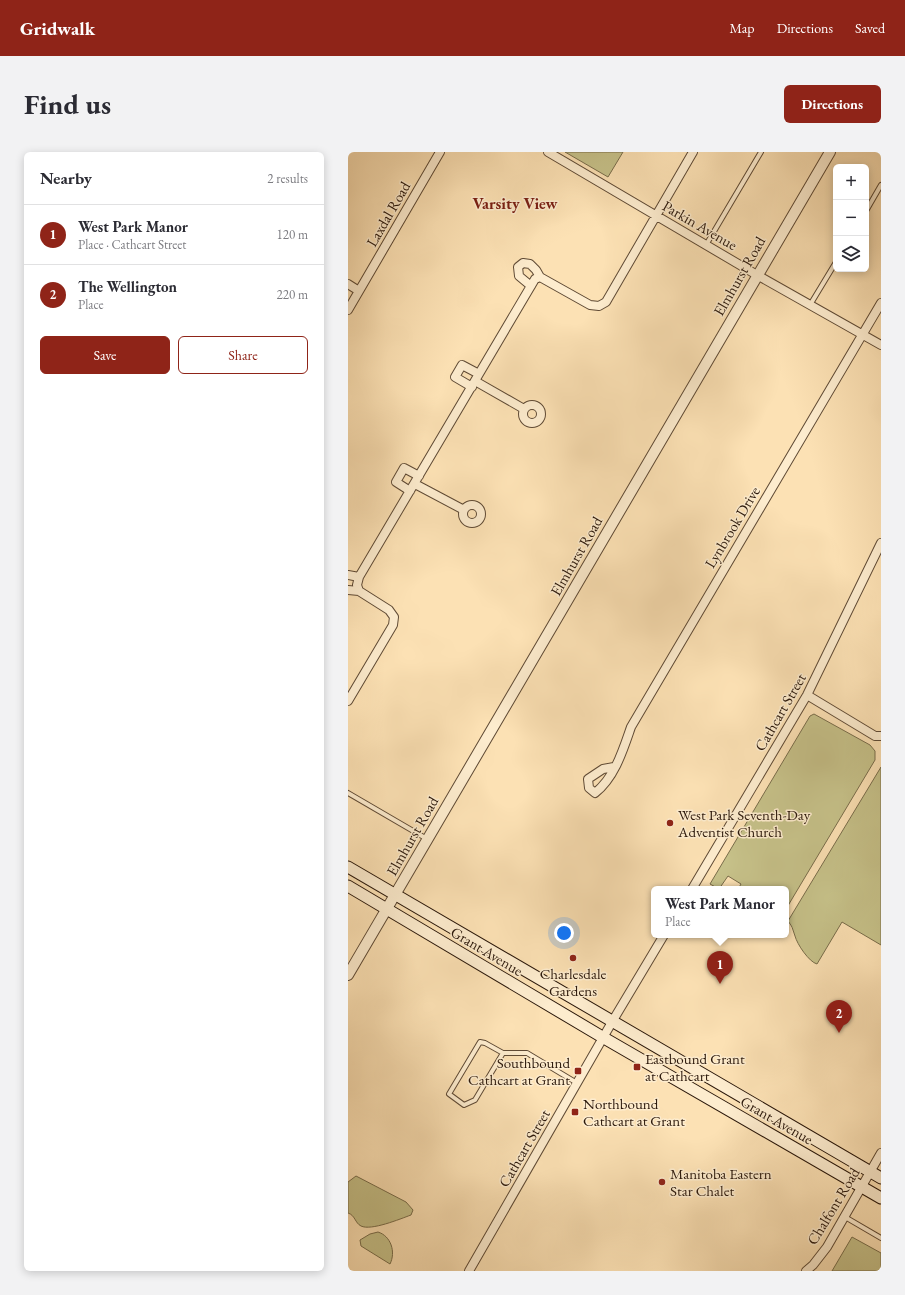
<!DOCTYPE html>
<html lang="en">
<head>
<meta charset="utf-8">
<style>
  :root { --surface:#fff; --page:#f2f2f3; --text:#2b2b33; --muted:#7c7c81; --line:#e1e1e2; --accent:#8f2418 }
  body { margin:0; font-family:"EB Garamond",serif; background:var(--page); color:var(--text) }
  .controls { position:absolute; right:12px; top:12px; display:grid; overflow:hidden; border-radius:6px; box-shadow:0 2px 10px #0003 }
  .controls button { width:36px; height:36px; display:grid; place-items:center; padding:0; border:0; border-bottom:1px solid var(--line); background:var(--surface); color:var(--text); font:20px sans-serif }
  .you { position:absolute; left:216px; top:781px; width:14px; height:14px; margin:-10px; border:3px solid #fff; border-radius:50%; background:#1a73e8; box-shadow:0 0 0 6px #1a73e833 }
  .badge { display:grid; place-items:center; width:26px; height:26px; border-radius:50%; background:var(--accent); color:#fff; font-size:13px; font-weight:700 }
  .pin { position:absolute; translate:-50% -33px; filter:drop-shadow(0 1px 2px #0008) }
  .pin::after { content:''; position:absolute; top:21px; width:14px; height:12px; background:inherit; clip-path:polygon(0 0,100% 0,50% 100%) }
  .popup { position:absolute; left:303px; top:734px; width:138px; height:52px; box-sizing:border-box; display:grid; place-content:center; border-radius:6px; background:var(--surface); filter:drop-shadow(0 1px 3px #0005); font-size:13px; white-space:nowrap; color:var(--muted) }
  .popup b { font-size:15px; color:var(--text) }
  .popup::after { content:''; position:absolute; left:50%; top:100%; margin-left:-8px; border:8px solid transparent; border-top-color:var(--surface) }
  .list { margin:0; padding:0; list-style:none }
  h2 { display:flex; justify-content:space-between; align-items:center; height:52px; margin:0; padding:0 16px; font-size:17px }
  h2 small { font-size:13px; font-weight:400; color:var(--muted) }
  .list li { display:grid; grid-template-columns:26px 1fr auto; gap:12px; align-items:center; box-sizing:border-box; height:60px; padding:0 16px; border-top:1px solid var(--line) }
  .list b { display:block; font-size:15px; white-space:nowrap }
  .list p { margin:0; font-size:13px; white-space:nowrap; color:var(--muted) }
  .list em { font-size:13px; font-style:normal; color:var(--muted) }
  .actions { display:flex; gap:8px; padding:12px 16px }
  .actions a { flex:1; padding:9px 0; border:1px solid var(--accent); border-radius:6px; text-align:center; font-size:14px; color:var(--accent) }
  .actions .main { background:var(--accent); color:#fff }
  .icon { flex:none; width:22px; height:22px; fill:none; stroke:currentColor; stroke-width:2; stroke-linecap:round; stroke-linejoin:round }
  .map { position:relative; flex:none; width:533px; height:1119px; overflow:hidden; border-radius:6px }
  header { display:flex; align-items:center; gap:24px; box-sizing:border-box; height:56px; padding:0 20px; background:var(--accent); color:#fff }
  header strong { font-size:19px }
  nav { display:flex; gap:22px; margin-inline-start:auto; font-size:14px }
  .intro { display:flex; align-items:center; justify-content:space-between; box-sizing:border-box; height:96px; padding:0 24px }
  h1 { margin:0; font-size:28px }
  .button { padding:10px 18px; border-radius:6px; background:var(--accent); color:#fff; font-size:14px; font-weight:700 }
  main { display:flex; gap:24px; padding:0 24px }
  aside { flex:1; background:var(--surface); border-radius:6px; box-shadow:0 2px 10px #0003 }
  .map>svg:first-child { display:block }
  .green { fill:#c6c189; stroke:#786c4a }
  .lines { fill:none; stroke-linecap:round; stroke-linejoin:round }
  .service-casing { stroke:#5f4a35; stroke-width:6 }
  .minor-casing { stroke:#5f4a35; stroke-width:10 }
  .tertiary-casing { stroke:#5f4a35; stroke-width:12 }
  .secondary-casing { stroke:#2b180b; stroke-width:13 }
  .service { stroke:#fdecce; stroke-width:4 }
  .minor { stroke:#fdecce; stroke-width:8 }
  .tertiary { stroke:#fdecce; stroke-width:10 }
  .secondary { stroke:#fdecce; stroke-width:11 }
  .poi-dot { fill:#8f2418; stroke:#fdecce; stroke-width:1.5 }
  .labels { text-anchor:middle; dominant-baseline:central; stroke-width:3; stroke-linejoin:round; paint-order:stroke }
  .street-label { font-size:15px; fill:#2b180b; stroke:#fdecce }
  .poi-label { font-size:15px; fill:#2b180b; stroke:#fdecce; text-anchor:start }
  .neighbourhood-label { font-size:16px; font-weight:bold; fill:#7a1f14; stroke:#fdecce }
</style>
</head>
<body>
<header>
<strong>Gridwalk</strong>
<nav><a>Map</a><a>Directions</a><a>Saved</a></nav>
</header>
<div class="intro"><h1>Find us</h1><a class="button">Directions</a></div>
<main>
<aside>
<h2>Nearby<small>2 results</small></h2>
<ul class="list">
<li><span class="badge">1</span><div><b>West Park Manor</b><p>Place · Cathcart Street</p></div><em>120 m</em></li>
<li><span class="badge">2</span><div><b>The Wellington</b><p>Place</p></div><em>220 m</em></li>
</ul>
<div class="actions"><a class="main">Save</a><a>Share</a></div>
</aside>
<div class="map">
<svg width="533" height="1119" viewBox="0 0 533 1119">
  <rect width="100%" height="100%" fill="#fce1b4"/>
  <filter id="stains"><feTurbulence type="fractalNoise" baseFrequency=".005" numOctaves="4"/><feColorMatrix values="0 0 0 0 .2 0 0 0 0 .09 0 0 0 0 .02 0 0 0 .5 -.17"/></filter>
  <radialGradient id="worn" r=".72"><stop offset=".6" stop-color="#630" stop-opacity="0"/><stop offset="1" stop-color="#630" stop-opacity=".3"/></radialGradient>
  <path class="green" d="M217,0h58l-15,25z
    M466,562l56,31 5,6v9l-89,149v-20h-48l3,-5 -13,-8 -9,13 -9,-5 100,-168z
    M533,615v178l-39,-23 -25,42c-8,-2 -20,-20 -22,-28 -1,-2 -1,-4 -2,-6 -1,-4 -3,-6 -5,-9z
    M8,1024l50,26 7,8 -2,5c-11,4 -40,16 -50,11 -6,-3 -6,-11 -13,-13v-31z
    M30,1080c13,4 18,20 12,32l-29,-18 -1,-6 10,-6z
    M504,1085l29,16v18h-49z"/>
  <g class="lines">
    <defs>
      <path id="service" d="M518,59l15,-26
        M358,93l55,-93
        M462,153l26,-43
        M0,641l79,46
        M155,901l-18,-10 -5,-1 -31,52 15,11 11,-5 28,-47h24l50,30
        M497,1065l36,21"/>
      <path id="minor" d="M200,0l209,123 124,70
        M0,132l11,7
        M183,134l-12,-10 -1,-9 5,-4 7,1 6,6 4,7
        M0,158l92,-158
        M127,229l49,28
        M124,235l-17,-10 7,-12 17,9
        M175 262a9 9 0 1 1 18 0a9 9 0 1 1-18 0Z
        M67,332l49,26
        M62,339l-14,-9 8,-14 15,8
        M115 362a9 9 0 1 1 18 0a9 9 0 1 1-18 0Z
        M0,423l11,2
        M0,438l11,1
        M459,543l68,41h6
        M0,549l45,-76 1,-8 -5,-7 -30,-19 -2,-6 2,-8 176,-298 5,-2 50,28 9,1 7,-4 87,-150
        M266,615l-11,2 -15,10 1,9 6,5c20,-16 28,-43 36,-66l250,-424
        M344,737l115,-194 74,-152
        M121,1119l143,-249 52,-87
        M458,1119l7,-6 14,-18 54,-94"/>
      <path id="tertiary" d="M0,823l482,-823"/>
      <path id="secondary" d="M0,715l533,311
        M0,734l256,152 277,160"/>
    </defs>
    <use href="#service" class="service-casing"/>
    <use href="#minor" class="minor-casing"/>
    <use href="#tertiary" class="tertiary-casing"/>
    <use href="#secondary" class="secondary-casing"/>
    <use href="#service" class="service"/>
    <use href="#minor" class="minor"/>
    <use href="#tertiary" class="tertiary"/>
    <use href="#secondary" class="secondary"/>
  </g>
  <g class="poi-dot">
    <circle cx="322" cy="671" r="4"/>
    <circle cx="225" cy="806" r="4"/>
    <rect x="285" y="911" width="8" height="8" rx="2"/>
    <rect x="226" y="915" width="8" height="8" rx="2"/>
    <rect x="223" y="956" width="8" height="8" rx="2"/>
    <circle cx="314" cy="1030" r="4"/>
  </g>
  <g class="labels">
    <g class="street-label">
      <text transform="translate(40 62) rotate(-60)">Laxdal Road</text>
      <text transform="translate(352 73) rotate(30)">Parkin Avenue</text>
      <text transform="translate(391 124) rotate(-60)">Elmhurst Road</text>
      <text transform="translate(384 375) rotate(-59)">Lynbrook Drive</text>
      <text transform="translate(228 404) rotate(-60)">Elmhurst Road</text>
      <text transform="translate(432 560) rotate(-60)">Cathcart Street</text>
      <text transform="translate(64 684) rotate(-60)">Elmhurst Road</text>
      <text transform="translate(139 799) rotate(31)">Grant Avenue</text>
      <text transform="translate(429 968) rotate(30)">Grant Avenue</text>
      <text transform="translate(176 996) rotate(-60)">Cathcart Street</text>
      <text transform="translate(485 1054) rotate(-59)">Chalfont Road</text>
    </g>
    <g class="poi-label">
      <text x="330" y="662">West Park Seventh-Day<tspan x="330" dy="17">Adventist Church</tspan></text>
      <text x="225" y="821" text-anchor="middle">Charlesdale<tspan x="225" dy="17">Gardens</tspan></text>
      <text x="297" y="906">Eastbound Grant<tspan x="297" dy="17">at Cathcart</tspan></text>
      <text x="222" y="910" text-anchor="end">Southbound<tspan x="222" dy="17">Cathcart at Grant</tspan></text>
      <text x="235" y="951">Northbound<tspan x="235" dy="17">Cathcart at Grant</tspan></text>
      <text x="322" y="1021">Manitoba Eastern<tspan x="322" dy="17">Star Chalet</tspan></text>
    </g>
    <g class="neighbourhood-label">
      <text x="167" y="51">Varsity View</text>
    </g>
  </g>
  <rect width="100%" height="100%" filter="url(#stains)"/>
  <rect width="100%" height="100%" fill="url(#worn)"/>
</svg>
<div class="controls">
<button>+</button>
<button>−</button>
<button><svg class="icon" aria-label="layers" viewBox="0 0 24 24"><path d="M12 4l9 5-9 5-9-5zM3 14l9 5 9-5"/></svg></button>
</div>
<div class="you"></div>
<div class="pin badge" style="left:372px;top:832px">1</div>
<div class="popup"><b>West Park Manor</b>Place</div>
<div class="pin badge" style="left:491px;top:881px">2</div>
</div>
</main>
</body>
</html>
